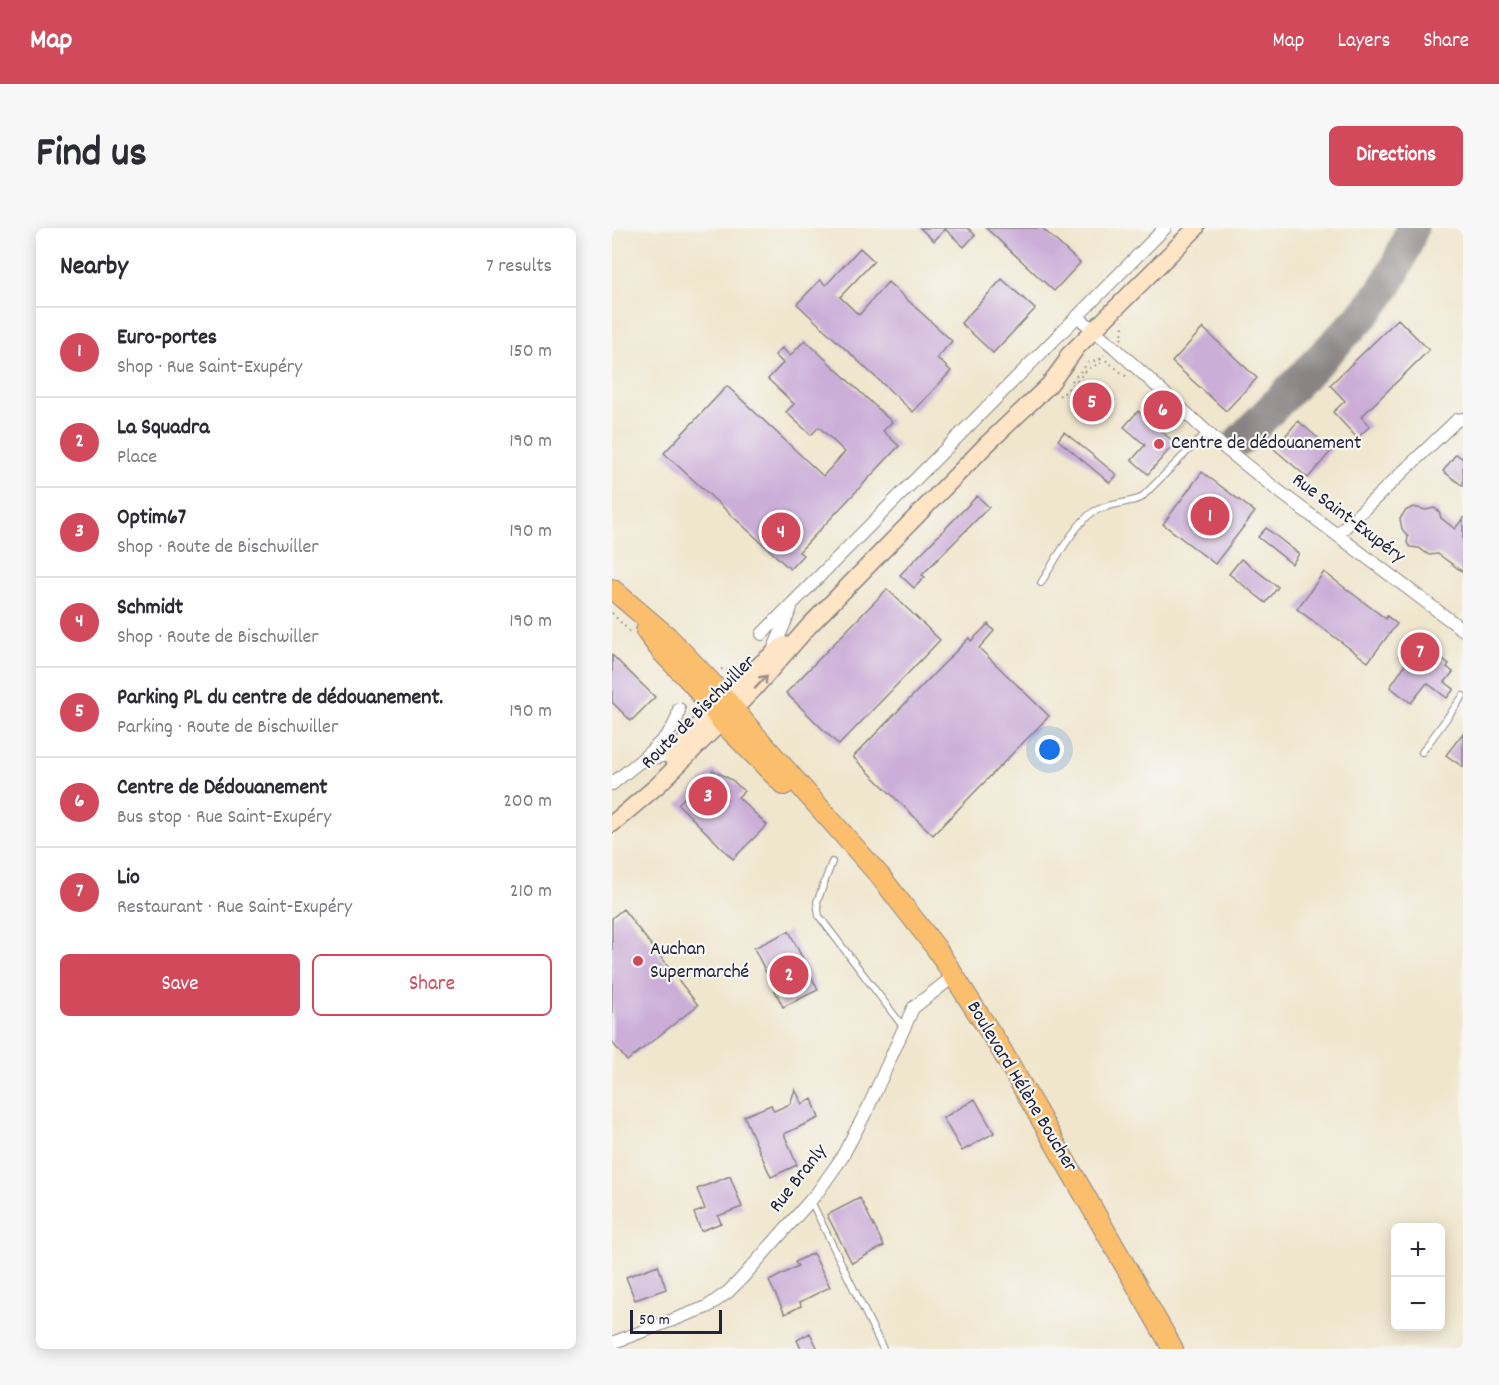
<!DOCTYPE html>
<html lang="en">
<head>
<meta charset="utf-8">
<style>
  :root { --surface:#fff; --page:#f7f7f7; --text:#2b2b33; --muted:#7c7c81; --line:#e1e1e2; --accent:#d1495b }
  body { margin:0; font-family:Dekko,sans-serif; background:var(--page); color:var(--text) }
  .controls { position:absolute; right:18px; bottom:18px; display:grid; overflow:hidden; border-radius:9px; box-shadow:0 3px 15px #0003 }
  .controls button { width:54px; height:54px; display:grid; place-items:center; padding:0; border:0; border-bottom:2px solid var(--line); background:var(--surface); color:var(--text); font:30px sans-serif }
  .scale { position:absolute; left:18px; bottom:15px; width:92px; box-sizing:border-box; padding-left:6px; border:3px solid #22223b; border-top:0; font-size:16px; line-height:21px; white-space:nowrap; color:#22223b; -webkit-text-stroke:4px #f6f6f2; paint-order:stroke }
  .you { position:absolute; left:438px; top:522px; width:21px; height:21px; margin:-15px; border:4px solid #fff; border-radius:50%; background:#1a73e8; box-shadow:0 0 0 9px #1a73e833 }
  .badge { display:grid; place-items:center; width:39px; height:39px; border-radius:50%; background:var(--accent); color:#fff; font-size:20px; font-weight:700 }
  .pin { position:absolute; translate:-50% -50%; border:3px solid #fff; box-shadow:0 2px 6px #0006 }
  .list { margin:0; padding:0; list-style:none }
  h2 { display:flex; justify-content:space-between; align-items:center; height:78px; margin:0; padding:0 24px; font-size:26px }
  h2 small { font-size:20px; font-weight:400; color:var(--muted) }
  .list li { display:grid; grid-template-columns:39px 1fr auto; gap:18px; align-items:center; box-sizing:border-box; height:90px; padding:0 24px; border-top:2px solid var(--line) }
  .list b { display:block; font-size:22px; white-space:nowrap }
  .list p { margin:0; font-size:20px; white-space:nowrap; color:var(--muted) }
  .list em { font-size:20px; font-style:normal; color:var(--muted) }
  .actions { display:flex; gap:12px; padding:18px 24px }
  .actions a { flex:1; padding:14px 0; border:2px solid var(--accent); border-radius:9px; text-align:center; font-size:21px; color:var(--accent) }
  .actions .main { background:var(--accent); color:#fff }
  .map { position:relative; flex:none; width:851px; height:1121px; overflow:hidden; border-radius:9px }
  header { display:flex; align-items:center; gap:36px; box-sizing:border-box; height:84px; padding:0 30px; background:var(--accent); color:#fff }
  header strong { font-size:28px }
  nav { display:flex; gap:33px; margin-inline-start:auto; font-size:21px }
  .intro { display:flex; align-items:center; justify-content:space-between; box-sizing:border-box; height:144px; padding:0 36px }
  h1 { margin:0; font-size:42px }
  .button { padding:15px 27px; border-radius:9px; background:var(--accent); color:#fff; font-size:21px; font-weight:700 }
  main { display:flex; gap:36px; padding:0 36px }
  aside { flex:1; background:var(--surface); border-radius:9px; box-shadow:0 3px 15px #0003 }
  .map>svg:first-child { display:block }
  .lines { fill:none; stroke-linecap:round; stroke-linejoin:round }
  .taxiway { stroke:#898484; stroke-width:33 }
  .building { fill:#cbadd8 }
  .lane-casing { stroke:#898484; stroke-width:8 }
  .street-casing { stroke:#898484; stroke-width:14 }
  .secondary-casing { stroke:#898484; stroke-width:19 }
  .primary-casing { stroke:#898484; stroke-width:22 }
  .path { stroke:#898484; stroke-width:2; stroke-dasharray:1.5 4.5; stroke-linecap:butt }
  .lane { stroke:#fff; stroke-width:6 }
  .street { stroke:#fff; stroke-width:12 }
  .secondary { stroke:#fde5c5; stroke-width:16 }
  .primary { stroke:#fabe6d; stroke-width:20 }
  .oneway { stroke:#9a8d87 }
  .poi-dot { fill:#d1495b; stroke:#f6f6f2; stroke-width:2 }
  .labels { text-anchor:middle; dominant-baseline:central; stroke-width:4.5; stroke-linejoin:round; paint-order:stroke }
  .poi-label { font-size:20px; fill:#22223b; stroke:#f6f6f2; text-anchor:start }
  .street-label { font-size:20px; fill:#22223b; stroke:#f6f6f2 }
</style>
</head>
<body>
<header>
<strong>Map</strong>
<nav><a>Map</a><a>Layers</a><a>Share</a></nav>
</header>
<div class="intro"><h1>Find us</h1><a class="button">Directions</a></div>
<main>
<aside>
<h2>Nearby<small>7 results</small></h2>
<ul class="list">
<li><span class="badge">1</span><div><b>Euro-portes</b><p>Shop · Rue Saint-Exupéry</p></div><em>150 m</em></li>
<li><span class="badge">2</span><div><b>La Squadra</b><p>Place</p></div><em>190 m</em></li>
<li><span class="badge">3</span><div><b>Optim67</b><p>Shop · Route de Bischwiller</p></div><em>190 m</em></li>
<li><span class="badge">4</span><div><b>Schmidt</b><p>Shop · Route de Bischwiller</p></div><em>190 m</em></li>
<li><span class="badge">5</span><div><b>Parking PL du centre de dédouanement.</b><p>Parking · Route de Bischwiller</p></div><em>190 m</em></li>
<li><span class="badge">6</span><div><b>Centre de Dédouanement</b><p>Bus stop · Rue Saint-Exupéry</p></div><em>200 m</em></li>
<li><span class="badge">7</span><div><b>Lio</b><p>Restaurant · Rue Saint-Exupéry</p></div><em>210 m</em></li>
</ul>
<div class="actions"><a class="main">Save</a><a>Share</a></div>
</aside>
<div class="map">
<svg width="851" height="1121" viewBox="0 0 851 1121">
  <rect width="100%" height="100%" fill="#f6f6f2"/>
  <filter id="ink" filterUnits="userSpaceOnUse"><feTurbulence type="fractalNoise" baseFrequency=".0167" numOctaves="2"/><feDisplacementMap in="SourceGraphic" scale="12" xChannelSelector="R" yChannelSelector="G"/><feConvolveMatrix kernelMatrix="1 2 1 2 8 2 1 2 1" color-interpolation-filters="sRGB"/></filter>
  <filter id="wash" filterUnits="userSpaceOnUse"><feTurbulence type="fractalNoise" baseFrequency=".008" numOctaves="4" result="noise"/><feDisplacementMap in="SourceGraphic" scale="24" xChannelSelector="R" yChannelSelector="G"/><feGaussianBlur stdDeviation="1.35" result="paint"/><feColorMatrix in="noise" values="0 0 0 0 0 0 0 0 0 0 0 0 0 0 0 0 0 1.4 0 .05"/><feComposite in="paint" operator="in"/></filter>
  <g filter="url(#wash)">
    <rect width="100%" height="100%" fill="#f0e6cd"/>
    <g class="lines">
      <path class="taxiway" d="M629,212l125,-128c23,-27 34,-50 46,-84"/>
    </g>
    <g id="blocks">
      <path class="building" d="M308,0h48l7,7 -11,12 -19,-18 -11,12z
        M374,0h56l38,35 -26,28z
        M248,20l14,13 -34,36 19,18 29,-33 64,59 -15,17 14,13 -38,41 -116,-108 23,-24 6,5z
        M390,51l33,30 -42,44 -32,-30z
        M786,91l31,31 -68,67 9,9 -13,12 -24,-26 12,-11 -15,-16z
        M591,100l54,50 -31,33 -54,-49z
        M193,112l87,82 -9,9 16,15 -100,106 4,3 -13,14 -126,-116 63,-67 96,90 22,-24 -26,-25 -8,8 -25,-23 8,-8 -26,-25 15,-16 -8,-8 7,-7 8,8z
        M526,183l37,32 -27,31 -16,-14 13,-15 -21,-18z
        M686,193l34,29 -24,28 -34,-29z
        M452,204l53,43 -7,8 -52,-43z
        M844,226l7,5v27l-20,-15z
        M590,244l53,40 -40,52 -52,-40z
        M365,268l12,11 -67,68 3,2 -11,11 -14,-13z
        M801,279l13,3 8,-2 5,3 2,7 14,11 8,-11v54l-25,-18 -9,1 -10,-7 -9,-1 -3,-4 1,-6 -6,-8 -2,-10 5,-8z
        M654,300l33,26 -7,10 -34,-27z
        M629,331l37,28 -12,16 -37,-29z
        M712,344l62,47 1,-3 10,8 -29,38 -71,-53z
        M275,361l53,51 -101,105 -53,-52z
        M376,396l6,7 -15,17 70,68 -116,119 -80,-78 116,-119 2,3z
        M800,413l5,4 2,-4 30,23 -2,3 6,5 -8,10 9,7 -7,9 -20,-15 -16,20 -21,-16 17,-25 -8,-6z
        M0,427l43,42 -24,24 -19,-19z
        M851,505v34l-17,-12z
        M101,542l19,10 12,11 -6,6 29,28 -34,34 -55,-55z
        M11,681l75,96 -71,56 -15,-19v-124z
        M177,703l29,59 -35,17 -29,-59z
        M183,861l7,15 10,-5 7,19 -35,16 13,31 -26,12 -27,-61 27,-11 3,6 16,-7z
        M363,871l19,34 -32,18 -19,-33z
        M118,948l12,31 -24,9 3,7 -20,8 -7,-18 11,-4 -8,-20z
        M248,970l24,48 -32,17 -25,-48z
        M201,1025l17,34 -30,15 1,4 -16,8 -16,-33 29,-15 -3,-4z
        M46,1037l8,24 -31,11 -9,-23z
        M198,1105l8,16h-17l-4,-9z"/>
    </g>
  </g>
  <g filter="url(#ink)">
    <use href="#blocks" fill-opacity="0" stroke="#898484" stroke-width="1.5"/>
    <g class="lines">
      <defs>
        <path id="lane" d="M429,355c11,-18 37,-64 54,-72 15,-8 31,-7 46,-13l66,-66
          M810,524l41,-56
          M220,634l-15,40 2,14 85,112
          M199,973l72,148"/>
        <path id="street" d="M466,89l36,30 107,98 55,44 187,141
          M725,307l120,-115 6,-1
          M150,406l403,-406
          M160,425l19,-45
          M28,533c16,-15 37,-30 39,-52
          M0,556l27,-22 38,-10
          M0,1115l95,-36 21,-15 14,-14 75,-85 24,-34 27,-51 45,-100 41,-32"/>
        <path id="secondary" d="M456,128l128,-128
          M60,530c33,-42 70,-81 112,-113
          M0,596l46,-39 95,-95 56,-64 177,-181 63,-60 26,-35"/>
        <path id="primary" d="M0,361l55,47 43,45 46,55 124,140 56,72 63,98 174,303
          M34,403l16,21 30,31 30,39 62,63"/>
      </defs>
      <use href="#lane" class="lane-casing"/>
      <use href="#street" class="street-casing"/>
      <use href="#secondary" class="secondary-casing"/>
      <use href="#primary" class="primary-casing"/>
      <path class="path" d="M509,111l2,-2 -1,-6 2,-9
        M488,131l7,2 20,16
        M460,153l16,-18 12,-4 4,-4
        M447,167l2,1 28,-28 12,-5
        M0,385l19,20
        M109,441l6,1 9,-4"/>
      <use href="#lane" class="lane"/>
      <use href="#street" class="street"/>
      <use href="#secondary" class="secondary"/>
      <use href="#primary" class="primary"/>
    </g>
    <defs><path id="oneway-shaft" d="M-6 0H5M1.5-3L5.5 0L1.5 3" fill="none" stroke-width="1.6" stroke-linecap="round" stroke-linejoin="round" transform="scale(1.5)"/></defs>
    <use class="oneway" href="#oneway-shaft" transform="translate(149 454) rotate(-47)"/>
  </g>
  <g class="poi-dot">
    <circle cx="547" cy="216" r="6"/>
    <circle cx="26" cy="733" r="6"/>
  </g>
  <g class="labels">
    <g class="poi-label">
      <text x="559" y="216">Centre de dédouanement</text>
      <text x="38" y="722">Auchan<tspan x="38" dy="23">Supermarché</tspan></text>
    </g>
    <g class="street-label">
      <text transform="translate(736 291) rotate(37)">Rue Saint-Exupéry</text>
      <text transform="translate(87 485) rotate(-45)">Route de Bischwiller</text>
      <text transform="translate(409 859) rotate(59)">Boulevard Hélène Boucher</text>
      <text transform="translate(187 951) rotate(-52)">Rue Branly</text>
    </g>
  </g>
</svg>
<div class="controls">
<button>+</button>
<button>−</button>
</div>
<div class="scale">50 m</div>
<div class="you"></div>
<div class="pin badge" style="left:598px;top:288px">1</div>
<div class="pin badge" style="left:177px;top:747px">2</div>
<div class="pin badge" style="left:96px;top:568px">3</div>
<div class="pin badge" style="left:169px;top:304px">4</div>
<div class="pin badge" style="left:480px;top:174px">5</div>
<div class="pin badge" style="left:551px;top:182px">6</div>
<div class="pin badge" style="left:808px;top:424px">7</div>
</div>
</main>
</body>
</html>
